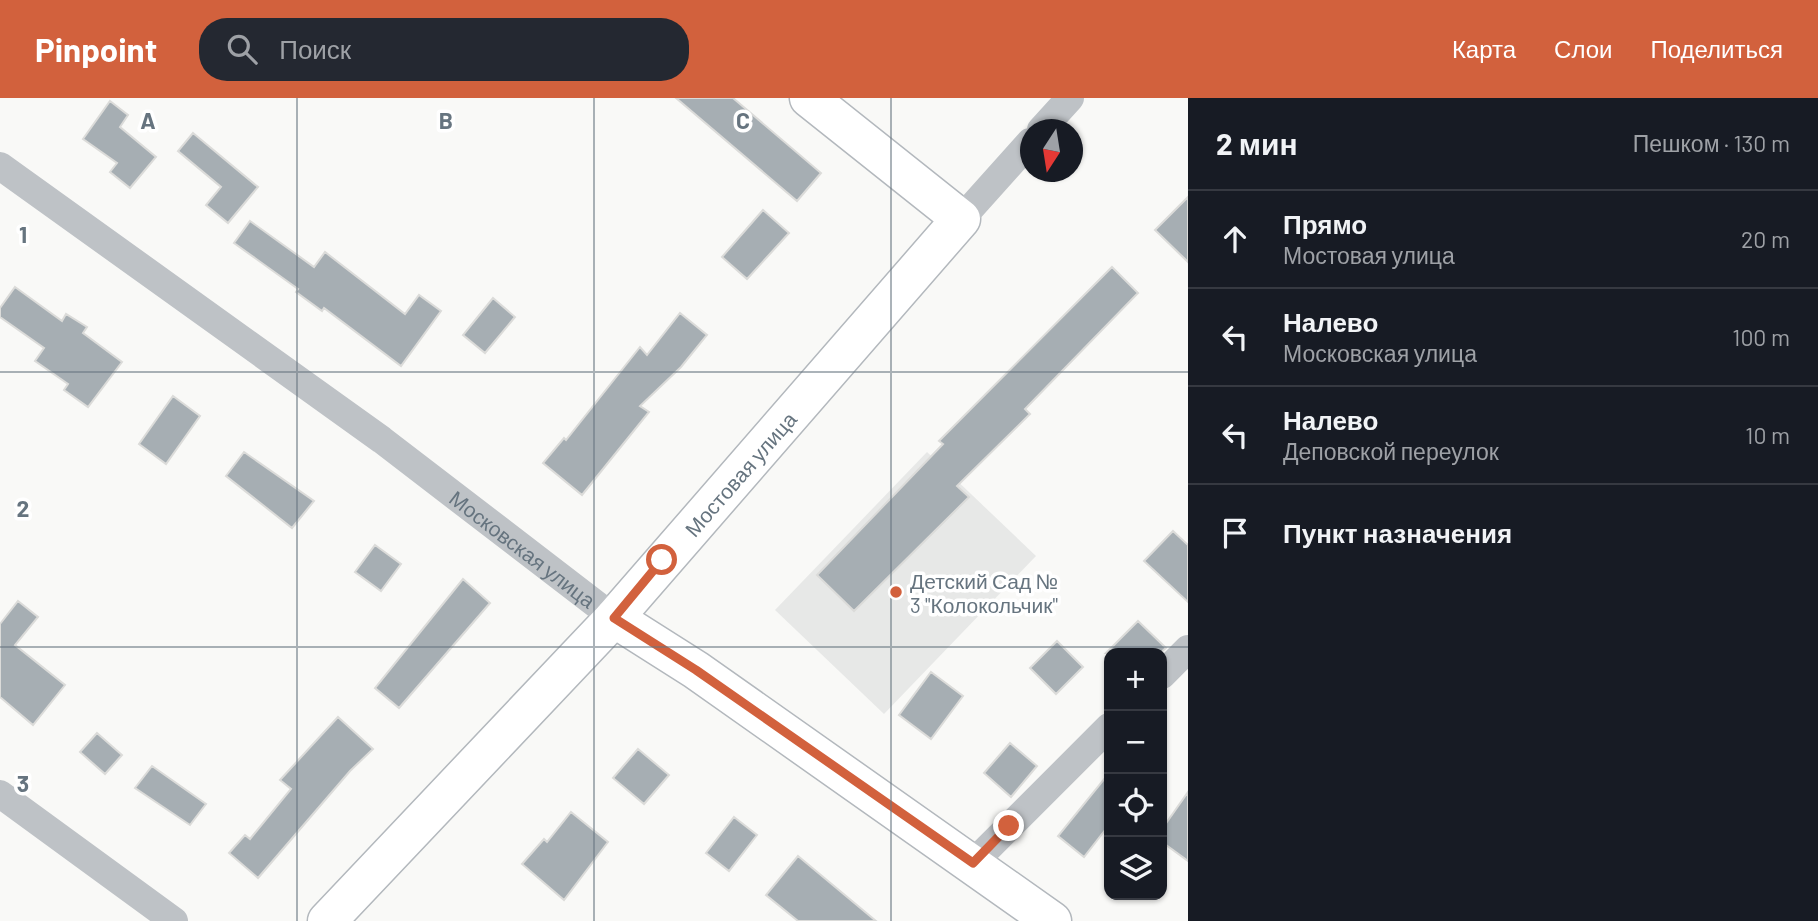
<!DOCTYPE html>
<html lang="ru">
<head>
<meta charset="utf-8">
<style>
  :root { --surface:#171b24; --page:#242831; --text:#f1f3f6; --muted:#9ea1a6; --line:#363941; --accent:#d2613d }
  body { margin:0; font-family:Barlow,sans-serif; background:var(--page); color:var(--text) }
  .controls { position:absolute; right:21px; bottom:21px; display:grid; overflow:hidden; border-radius:14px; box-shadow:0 2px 5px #0004 }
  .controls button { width:63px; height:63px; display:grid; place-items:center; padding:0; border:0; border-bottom:2px solid var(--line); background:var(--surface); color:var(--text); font:35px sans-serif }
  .compass { position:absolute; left:1020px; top:21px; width:63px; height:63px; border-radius:50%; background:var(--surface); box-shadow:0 2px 5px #0004; rotate:192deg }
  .stop { position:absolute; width:21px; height:21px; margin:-16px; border:5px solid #d2613d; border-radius:50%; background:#fff }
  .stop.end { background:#d2613d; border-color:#fff; box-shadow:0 2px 7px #0008 }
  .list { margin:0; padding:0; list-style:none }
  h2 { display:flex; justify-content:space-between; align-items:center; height:91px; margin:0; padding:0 28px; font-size:30px }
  h2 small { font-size:23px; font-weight:400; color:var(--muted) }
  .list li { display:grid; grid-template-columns:46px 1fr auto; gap:21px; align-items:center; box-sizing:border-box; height:98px; padding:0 28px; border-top:2px solid var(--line) }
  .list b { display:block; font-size:26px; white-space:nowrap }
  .list p { margin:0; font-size:23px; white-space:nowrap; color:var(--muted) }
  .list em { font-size:23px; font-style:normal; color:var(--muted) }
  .icon { flex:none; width:38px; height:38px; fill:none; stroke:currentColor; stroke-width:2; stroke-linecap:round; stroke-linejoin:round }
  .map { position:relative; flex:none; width:1188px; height:823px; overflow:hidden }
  header { display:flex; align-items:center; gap:42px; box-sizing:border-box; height:98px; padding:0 35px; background:var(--accent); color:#fff }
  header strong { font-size:33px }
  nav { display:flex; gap:38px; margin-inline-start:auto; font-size:24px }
  .search { width:490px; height:63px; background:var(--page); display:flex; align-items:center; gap:18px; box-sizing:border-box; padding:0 24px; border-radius:28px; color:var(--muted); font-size:26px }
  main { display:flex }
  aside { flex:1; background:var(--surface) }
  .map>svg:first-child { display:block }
  .built { fill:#e7e8e7 }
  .building { fill:#a6aeb3; stroke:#dbdbd9; stroke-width:2 }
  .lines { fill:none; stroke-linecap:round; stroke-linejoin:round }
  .secondary-casing { stroke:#b3b8bd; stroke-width:41 }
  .street { stroke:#bec2c6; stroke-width:28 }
  .secondary { stroke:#fff; stroke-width:38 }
  .route { stroke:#d2613d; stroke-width:9 }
  .grid { fill:none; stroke:#66747f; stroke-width:2; stroke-opacity:0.55 }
  .poi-dot { fill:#d2613d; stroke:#fff; stroke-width:2.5 }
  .labels { text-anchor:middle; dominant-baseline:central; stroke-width:7; stroke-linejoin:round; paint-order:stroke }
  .street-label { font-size:21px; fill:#66747f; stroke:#fff }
  .poi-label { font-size:21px; fill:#66747f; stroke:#fff; text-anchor:start }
  .grid-label { font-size:23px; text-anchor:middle; font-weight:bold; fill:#66747f; stroke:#fff; stroke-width:7; stroke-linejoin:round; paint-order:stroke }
</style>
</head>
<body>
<header>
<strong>Pinpoint</strong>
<div class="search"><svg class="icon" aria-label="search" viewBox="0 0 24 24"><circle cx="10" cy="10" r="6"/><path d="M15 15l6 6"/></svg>Поиск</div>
<nav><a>Карта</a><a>Слои</a><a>Поделиться</a></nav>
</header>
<main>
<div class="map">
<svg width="1188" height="823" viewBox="0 0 1188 823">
  <rect width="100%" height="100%" fill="#f9f9f7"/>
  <path class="built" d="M927,354l109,104 -152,158 -109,-104z"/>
  <path class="building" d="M676,0h57l88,75 -24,28z
    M110,3l18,14 -8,12 36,30 -26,31 -20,-16 7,-9 -34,-24z
    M193,35l65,54 -30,36 -22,-18 15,-18 -43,-36z
    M1188,99v65l-33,-32z
    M763,112l26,23 -42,46 -25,-22z
    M250,123l64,46 11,-15 80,62 14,-19 22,16 -40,55 -77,-58 -2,3 -26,-19 2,-3 -64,-46z
    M1112,169l26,26 -113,116 5,5 -73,72 12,11 -115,114 -37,-36 126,-131 -4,-3z
    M15,189l47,34 4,-7 21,13 -4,6 39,29 -34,45 -24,-17 4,-6 -33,-23 9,-13 -44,-31v-9z
    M493,200l22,19 -30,36 -22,-18z
    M680,215l27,22 -26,32 -41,39 9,6 -67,83 -39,-32 21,-25 2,2 74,-93 7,8z
    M173,298l27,20 -34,48 -27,-20z
    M244,354l70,49 -22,27 -66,-52z
    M1173,433l15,14v57l-44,-41z
    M375,447l26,19 -20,27 -26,-19z
    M463,481l27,24 -91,105 -24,-20z
    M18,503l20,16 -23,28 50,40 -32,40 -33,-28v-73z
    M1138,523l28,27 -6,5h-54z
    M1057,543l26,26 -27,27 -26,-26z
    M931,574l32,24 -32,43 -32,-24z
    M338,619l35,32 -23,22 -92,107 -29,-25 16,-18 5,4 41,-50 -11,-9z
    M97,635l25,22 -17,19 -25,-22z
    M1010,645l27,23 -26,31 -27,-24z
    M638,651l31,26 -25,29 -31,-26z
    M152,668l54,38 -16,21 -55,-37z
    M1109,675v52l-25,32 -26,-21z
    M1188,694v69l-26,-19v-13z
    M571,714l37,30 -44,58 -42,-36 22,-25 3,3z
    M734,719l23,18 -28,36 -23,-18z
    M798,758l78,65h-78l-32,-26z"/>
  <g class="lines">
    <defs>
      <g id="secondary">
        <path d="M614,520l82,52 356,251"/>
        <path id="s2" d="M327,823l287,-303 347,-399 -152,-121"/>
      </g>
    </defs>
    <use href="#secondary" class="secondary-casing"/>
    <g class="street">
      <path d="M1041,32l29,-32"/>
      <path id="s1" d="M0,68l382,274 232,178"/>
      <path d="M961,121l69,-77"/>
      <path d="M1162,577l26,-26"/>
      <path d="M0,696l174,127"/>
      <path d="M973,765l136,-136"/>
    </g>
    <use href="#secondary" class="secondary"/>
  </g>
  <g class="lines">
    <path class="route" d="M662,462l-48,58 82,52 277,193 36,-37"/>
  </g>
  <path class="grid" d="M297,0v823M594,0v823M891,0v823M0,274h1188M0,549h1188"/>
  <circle class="poi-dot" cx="896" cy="494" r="7"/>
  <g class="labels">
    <g class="street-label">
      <text stroke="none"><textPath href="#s2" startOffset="609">Мостовая улица</textPath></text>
      <text stroke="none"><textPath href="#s1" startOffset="648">Московская улица</textPath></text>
    </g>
    <g class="poi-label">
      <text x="910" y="482">Детский Сад №<tspan x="910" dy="24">3 "Колокольчик"</tspan></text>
    </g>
  </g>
  <g class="grid-label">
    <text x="148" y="31">A</text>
    <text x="446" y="31">B</text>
    <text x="743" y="31">C</text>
    <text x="23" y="145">1</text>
    <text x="23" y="419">2</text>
    <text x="23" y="694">3</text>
  </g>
</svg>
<div class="controls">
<button>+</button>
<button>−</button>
<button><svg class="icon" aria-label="locate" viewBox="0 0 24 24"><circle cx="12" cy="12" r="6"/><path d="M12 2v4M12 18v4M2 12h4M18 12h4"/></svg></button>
<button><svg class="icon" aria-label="layers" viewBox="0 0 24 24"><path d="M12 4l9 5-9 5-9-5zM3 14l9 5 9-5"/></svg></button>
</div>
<svg class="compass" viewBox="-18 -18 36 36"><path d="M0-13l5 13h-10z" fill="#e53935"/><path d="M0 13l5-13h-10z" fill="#9ea1a6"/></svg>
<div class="stop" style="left:662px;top:462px"></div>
<div class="stop end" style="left:1009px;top:728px"></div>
</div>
<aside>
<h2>2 мин<small>Пешком · 130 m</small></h2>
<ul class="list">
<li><svg class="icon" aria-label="ahead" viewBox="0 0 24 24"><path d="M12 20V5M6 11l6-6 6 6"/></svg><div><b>Прямо</b><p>Мостовая улица</p></div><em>20 m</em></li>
<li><svg class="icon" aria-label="left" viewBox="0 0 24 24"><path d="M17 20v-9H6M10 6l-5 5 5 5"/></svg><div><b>Налево</b><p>Московская улица</p></div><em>100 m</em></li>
<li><svg class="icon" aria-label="left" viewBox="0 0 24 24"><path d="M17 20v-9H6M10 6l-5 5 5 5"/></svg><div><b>Налево</b><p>Деповской переулок</p></div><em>10 m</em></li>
<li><svg class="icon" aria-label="arrive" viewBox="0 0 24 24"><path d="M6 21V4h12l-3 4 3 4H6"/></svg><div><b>Пункт назначения</b></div></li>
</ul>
</aside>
</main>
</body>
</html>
